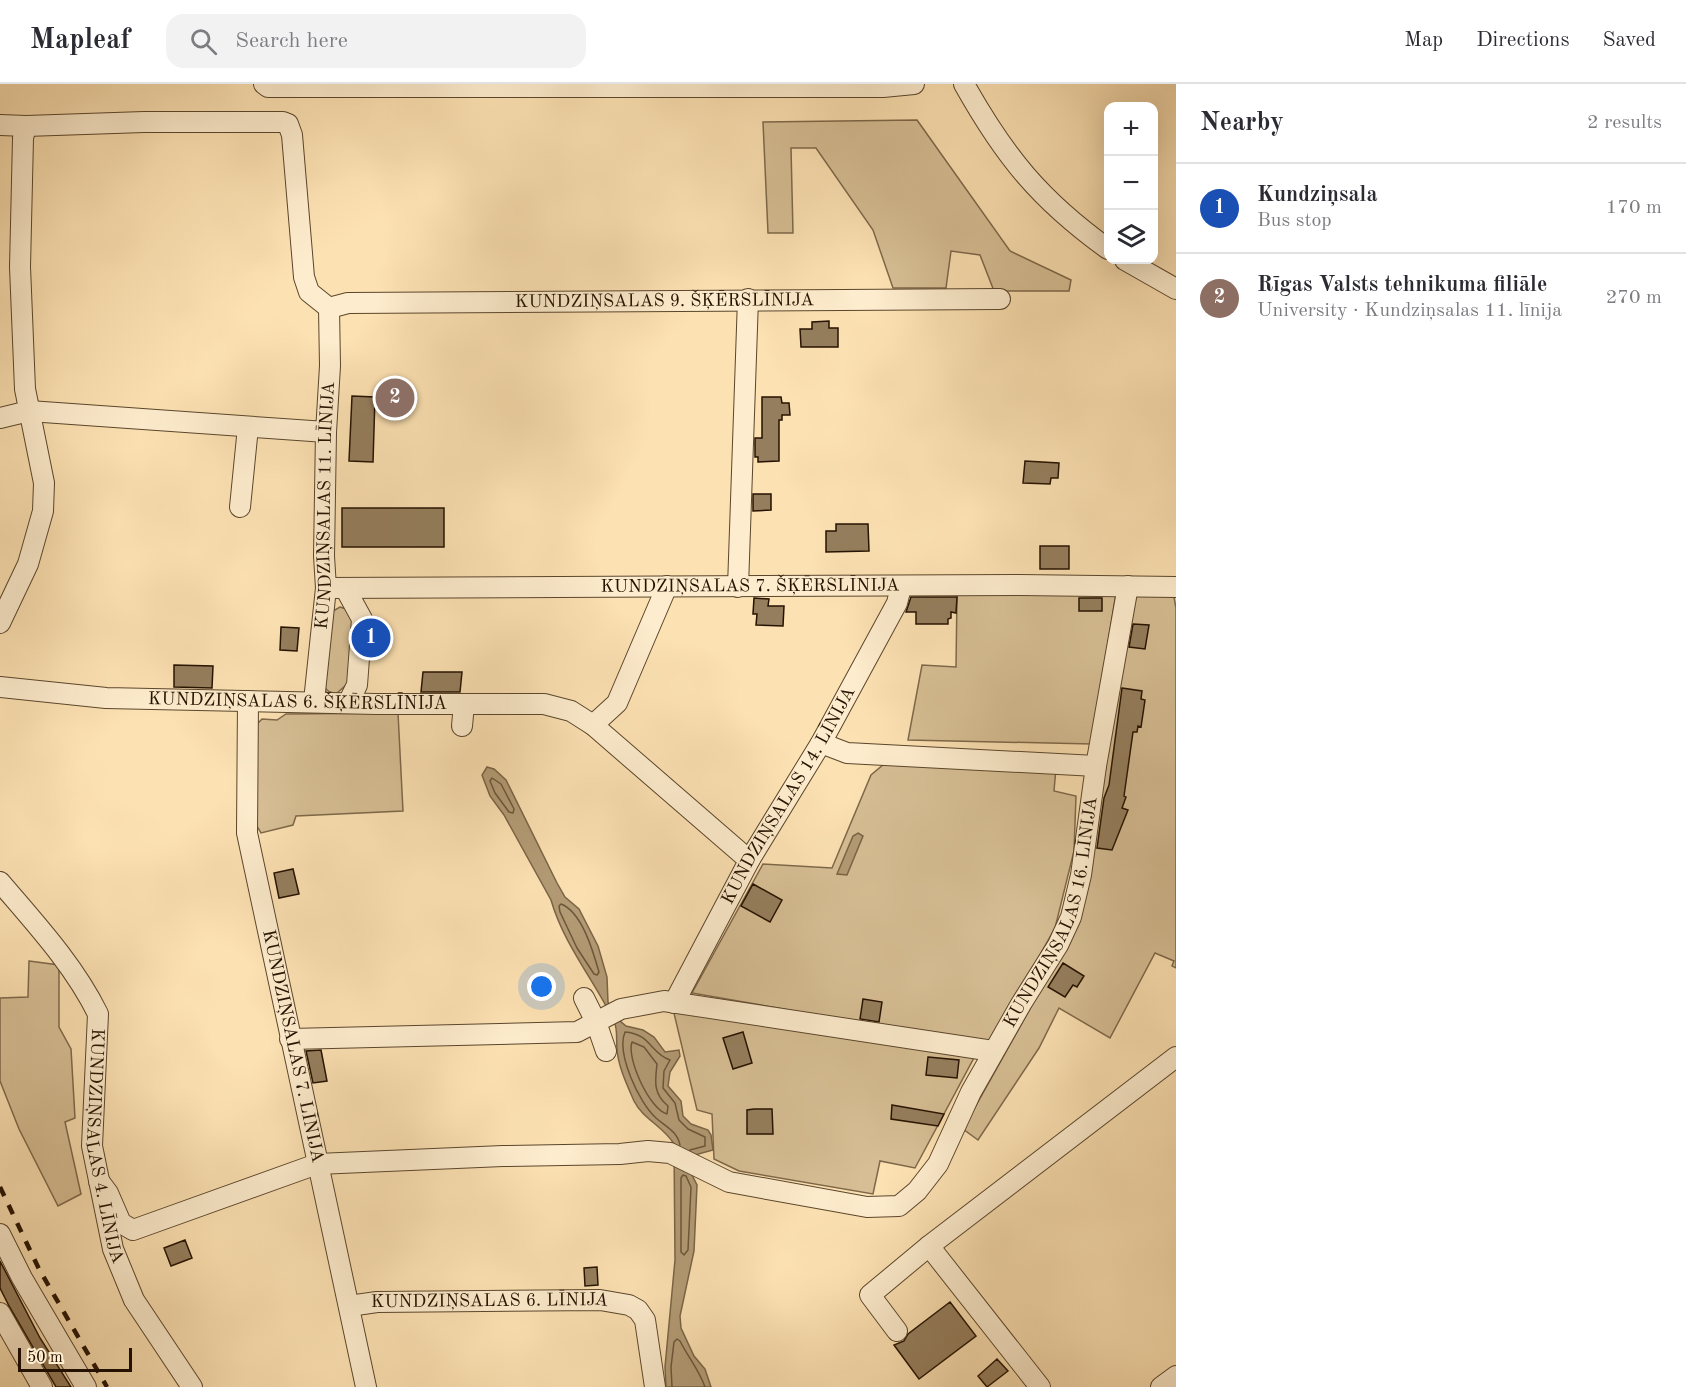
<!DOCTYPE html>
<html lang="en">
<head>
<meta charset="utf-8">
<style>
  :root { --surface:#fff; --page:#f2f2f3; --text:#2b2b33; --muted:#7c7c81; --line:#e1e1e2; --accent:#8f2418 }
  body { margin:0; font-family:"Old Standard TT",serif; background:var(--page); color:var(--text) }
  .controls { position:absolute; right:18px; top:18px; display:grid; overflow:hidden; border-radius:12px; box-shadow:0 6px 24px #0002 }
  .controls button { width:54px; height:54px; display:grid; place-items:center; padding:0; border:0; border-bottom:2px solid var(--line); background:var(--surface); color:var(--text); font:30px sans-serif }
  .scale { position:absolute; left:18px; bottom:15px; width:114px; box-sizing:border-box; padding-left:6px; border:3px solid #251200; border-top:0; font-size:16px; line-height:21px; white-space:nowrap; color:#251200; -webkit-text-stroke:4px #fdeccd; paint-order:stroke }
  .you { position:absolute; left:542px; top:903px; width:21px; height:21px; margin:-15px; border:4px solid #fff; border-radius:50%; background:#1a73e8; box-shadow:0 0 0 9px #1a73e833 }
  .badge { display:grid; place-items:center; width:39px; height:39px; border-radius:50%; background:var(--accent); color:#fff; font-size:20px; font-weight:700 }
  .pin { position:absolute; translate:-50% -50%; border:3px solid #fff; box-shadow:0 2px 6px #0006 }
  .list { margin:0; padding:0; list-style:none }
  h2 { display:flex; justify-content:space-between; align-items:center; height:78px; margin:0; padding:0 24px; font-size:26px }
  h2 small { font-size:20px; font-weight:400; color:var(--muted) }
  .list li { display:grid; grid-template-columns:39px 1fr auto; gap:18px; align-items:center; box-sizing:border-box; height:90px; padding:0 24px; border-top:2px solid var(--line) }
  .list b { display:block; font-size:22px; white-space:nowrap }
  .list p { margin:0; font-size:20px; white-space:nowrap; color:var(--muted) }
  .list em { font-size:20px; font-style:normal; color:var(--muted) }
  .icon { flex:none; width:33px; height:33px; fill:none; stroke:currentColor; stroke-width:2; stroke-linecap:round; stroke-linejoin:round }
  .map { position:relative; flex:none; width:1176px; height:1303px; overflow:hidden }
  header { display:flex; align-items:center; gap:36px; box-sizing:border-box; height:84px; padding:0 30px; background:var(--surface); border-bottom:2px solid var(--line) }
  header strong { font-size:28px }
  nav { display:flex; gap:33px; margin-inline-start:auto; font-size:21px }
  .search { width:420px; height:54px; background:var(--page); display:flex; align-items:center; gap:15px; box-sizing:border-box; padding:0 21px; border-radius:18px; color:var(--muted); font-size:22px }
  main { display:flex }
  aside { flex:1; background:var(--surface) }
  .map>svg:first-child { display:block }
  .green { fill:#d7be94; stroke:#7e684a; stroke-width:1.5 }
  .water { fill:#b39b75; stroke:#7a6446; stroke-width:1.5 }
  .lines { fill:none; stroke-linecap:round; stroke-linejoin:round }
  .shore { stroke:#6c563a; stroke-width:1.5 }
  .building { fill:#957e5d; stroke:#251200; stroke-width:1.5 }
  .minor-casing { stroke:#5b462c; stroke-width:22 }
  .minor { stroke:#fdeccd; stroke-width:20 }
  .rail { stroke:#251200; stroke-width:4.5; stroke-dasharray:10 10; stroke-linecap:butt }
  .labels { text-anchor:middle; dominant-baseline:central; stroke-width:4.5; stroke-linejoin:round; paint-order:stroke }
  .street-label { font-size:18px; fill:#251200; stroke:#fdeccd }
</style>
</head>
<body>
<header>
<strong>Mapleaf</strong>
<div class="search"><svg class="icon" aria-label="search" viewBox="0 0 24 24"><circle cx="10" cy="10" r="6"/><path d="M15 15l6 6"/></svg>Search here</div>
<nav><a>Map</a><a>Directions</a><a>Saved</a></nav>
</header>
<main>
<div class="map">
<svg width="1176" height="1303" viewBox="0 0 1176 1303">
  <rect width="100%" height="100%" fill="#fce1b2"/>
  <filter id="stains"><feTurbulence type="fractalNoise" baseFrequency=".00333" numOctaves="4"/><feColorMatrix values="0 0 0 0 .2 0 0 0 0 .09 0 0 0 0 .02 0 0 0 .5 -.17"/></filter>
  <radialGradient id="worn" r=".72"><stop offset=".6" stop-color="#630" stop-opacity="0"/><stop offset="1" stop-color="#630" stop-opacity=".3"/></radialGradient>
  <path class="green" d="M917,36l93,131 61,29 -2,11h-75l-14,-36 -29,-4 -5,37h-53l-20,-58 -57,-82h-25l2,85h-25l-5,-111z
    M1133,507l41,6 2,11v360l-4,-2 2,-5 -19,-8 -45,85 -51,-30 -20,40 -61,92 -15,-11 117,-210z
    M1116,509l-24,151 -184,-4 14,-75 34,2 1,-73z
    M340,523l6,2 6,8 -2,60 -4,8 -10,9c-5,-1 -9,-2 -11,-7 -5,-14 6,-59 8,-76z
    M398,629l5,98 -107,5 -3,9 -32,8 -6,-10 1,-98 6,-6 15,1 9,-6z
    M890,675l166,9 -2,23 22,5 -2,55 -19,77 -66,117 -297,-52 71,-129 69,4 39,-93z
    M29,877l30,4v62l12,22 4,69 -10,4 16,72 -23,12 -39,-77 -19,-48v-83l28,-1z
    M673,925l303,45 -61,114 -35,-7 -7,33 -134,-23 -25,-12 -2,-45 -15,-4z"/>
  <path class="water" d="M487,683l7,2 12,11 51,103 8,14 14,12 19,37 9,31 1,25 5,13 13,11 17,4 11,7 11,15 14,-2 1,6 -10,16 -2,14 13,15 2,15 8,8 17,6 3,5 2,15 -22,6v17l6,12 -3,66 -14,65 1,12 13,28 11,13 6,18h-45l-1,-20 10,-107 -1,-116c-10,-17 -31,-25 -40,-43 -7,-16 -16,-35 -17,-52 -1,-10 1,-19 -3,-28 -20,-41 -50,-76 -63,-121l-47,-85 -14,-19 -8,-21z
    M858,749l5,3 -16,39 -10,-1 16,-38z"/>
  <g class="lines">
    <path class="shore" d="M492,694l9,6 13,25 -1,4 -4,-1 -14,-19 -5,-12z
      M561,820c21,8 32,47 38,68l-2,3 -3,-1 -17,-26 -17,-36 -1,-6z
      M632,958l12,5 13,17c-2,17 -4,30 11,42l-1,8c-17,-4 -41,-56 -35,-72z
      M680,1061c-3,-14 -14,-18 -24,-27 -17,-15 -40,-65 -31,-86 26,2 25,21 45,28l-6,11 -1,17 12,15 4,17 9,9 17,8v9l-15,4
      M683,1091l3,1 5,11 -3,63 -4,5 -3,-3v-74z
      M672,1303l-1,-20 3,-25 3,-3 3,2c8,16 19,29 25,46"/>
  </g>
  <path class="building" d="M829,237v7h9v19h-37l-1,-18h12v-7z
    M352,312l23,1 -2,65 -24,-1z
    M762,313h19l1,6h7l1,12h-8v5h-3v41l-21,1v-5h-3v-19h7z
    M1025,377l34,2 -1,15h-7l-1,6 -27,-1z
    M753,410h18v16l-18,1z
    M342,424h102v39h-102z
    M836,440h32l1,27 -43,1v-21h10z
    M1040,462h29v23h-29z
    M911,513h46l-1,16 -5,-1v6l-3,1v5h-32v-12h-10z
    M754,514l15,1 -1,7h16l-1,20 -27,-1 1,-11h-4z
    M1079,514h23v13h-23z
    M1133,540l16,1 -4,24 -16,-2z
    M281,543l18,1 -2,23 -17,-1z
    M174,581l39,1 -1,22 -38,-1z
    M423,588h39l-2,20h-39z
    M1122,604l20,3 -1,8 4,1 -4,27 -3,-1 -1,6h-4l-9,64 2,1 -4,11 6,2 -16,40 -15,-2 7,-50 5,-13z
    M293,785l6,25 -20,4 -5,-25z
    M753,800l29,16 -12,22 -29,-16z
    M1063,879l21,13 -7,11 -4,-2 -8,12 -17,-10z
    M863,915l19,3 -3,20 -19,-3z
    M743,948l9,31 -19,6 -10,-31z
    M321,966l6,31 -14,2 -7,-32z
    M928,973l31,3 -2,18 -31,-3z
    M892,1021l52,9 -6,12 -47,-7z
    M754,1025h18l1,25h-26v-24z
    M185,1156l7,18 -21,8 -7,-18z
    M0,1177l40,77 31,49h-15l-47,-81 -9,-18z
    M597,1183l1,18 -13,1 -1,-18z
    M950,1218l26,34 -57,43 -25,-34 10,-4 4,-7z
    M997,1275l11,12 -21,16 -9,-11z"/>
  <g class="lines">
    <defs>
      <g id="minor">
        <path d="M264,0l4,3h615l31,-3"/>
        <path d="M964,0c41,73 76,116 144,165"/>
        <path d="M0,41l26,1 118,-4h139l5,2 4,11 12,142 5,15 20,16"/>
        <path d="M1125,176l51,29"/>
        <path id="s1" d="M329,224l19,-5 652,-4"/>
        <path d="M0,334l29,-7 297,21"/>
        <path d="M240,423l8,-80"/>
        <path d="M738,503l10,-288"/>
        <path id="s2" d="M326,504l694,-3 156,2"/>
        <path d="M345,504l17,31 -5,66 -9,18"/>
        <path d="M0,539l28,-59 15,-53 1,-28 -19,-94 -5,-122 3,-129 3,-12"/>
        <path id="s3" d="M0,603l106,11 270,6h168l27,7 22,14 149,129 8,5"/>
        <path id="s4" d="M248,617l-1,132 119,554"/>
        <path id="s5" d="M314,617l12,-113 -2,-32 2,-124 4,-66 -1,-58"/>
        <path d="M593,641l24,-22 50,-117"/>
        <path d="M462,642l2,-22"/>
        <path d="M821,659l26,10 249,13"/>
        <path id="s6" d="M0,798c35,41 74,83 98,132l-6,132 21,103 21,51 58,87"/>
        <path d="M584,914l12,24 10,29"/>
        <path id="s7" d="M674,919l76,-144 71,-116 76,-140 4,-16"/>
        <path d="M290,955l287,-7 44,-23 43,-8 329,50"/>
        <path id="s8" d="M99,1097l9,12 13,30 12,7 184,-66 186,-8 117,-2 28,-3 22,2 59,29 138,25 32,-1 18,-15 21,-27 33,-72 50,-88 37,-59 13,-28 10,-42 15,-109 32,-180"/>
        <path d="M0,1150l22,44 64,109"/>
        <path d="M929,1162l111,141"/>
        <path id="s9" d="M349,1222l28,-4 223,-2 29,5 9,5 7,10 10,67"/>
        <path d="M0,1229l42,74"/>
        <path d="M897,1247l-27,-36 59,-49 247,-189"/>
        <path d="M1161,1303l15,-11"/>
      </g>
    </defs>
    <use href="#minor" class="minor-casing"/>
    <use href="#minor" class="minor"/>
    <path class="rail" d="M0,1103l39,82 68,118"/>
  </g>
  <g class="labels">
    <g class="street-label">
      <text stroke="none"><textPath href="#s1" startOffset="336">KUNDZIŅSALAS 9. ŠĶĒRSLĪNIJA</textPath></text>
      <text stroke="none"><textPath href="#s5" startOffset="196">KUNDZIŅSALAS 11. LĪNIJA</textPath></text>
      <text stroke="none"><textPath href="#s2" startOffset="424">KUNDZIŅSALAS 7. ŠĶĒRSLĪNIJA</textPath></text>
      <text stroke="none"><textPath href="#s3" startOffset="298">KUNDZIŅSALAS 6. ŠĶĒRSLĪNIJA</textPath></text>
      <text stroke="none"><textPath href="#s7" startOffset="237">KUNDZIŅSALAS 14. LĪNIJA</textPath></text>
      <text stroke="none"><textPath href="#s8" startOffset="1185">KUNDZIŅSALAS 16. LĪNIJA</textPath></text>
      <text stroke="none"><textPath href="#s4" startOffset="350">KUNDZIŅSALAS 7. LĪNIJA</textPath></text>
      <text stroke="none"><textPath href="#s6" startOffset="298">KUNDZIŅSALAS 4. LĪNIJA</textPath></text>
      <text stroke="none"><textPath href="#s9" startOffset="141">KUNDZIŅSALAS 6. LĪNIJA</textPath></text>
    </g>
  </g>
  <rect width="100%" height="100%" filter="url(#stains)"/>
  <rect width="100%" height="100%" fill="url(#worn)"/>
</svg>
<div class="controls">
<button>+</button>
<button>−</button>
<button><svg class="icon" aria-label="layers" viewBox="0 0 24 24"><path d="M12 4l9 5-9 5-9-5zM3 14l9 5 9-5"/></svg></button>
</div>
<div class="scale">50 m</div>
<div class="you"></div>
<div class="pin badge" style="left:371px;top:554px;background:#1a4fb4">1</div>
<div class="pin badge" style="left:395px;top:314px;background:#8d6e63">2</div>
</div>
<aside>
<h2>Nearby<small>2 results</small></h2>
<ul class="list">
<li><span class="badge" style="background:#1a4fb4">1</span><div><b>Kundziņsala</b><p>Bus stop</p></div><em>170 m</em></li>
<li><span class="badge" style="background:#8d6e63">2</span><div><b>Rīgas Valsts tehnikuma filiāle</b><p>University · Kundziņsalas 11. līnija</p></div><em>270 m</em></li>
</ul>
</aside>
</main>
</body>
</html>
